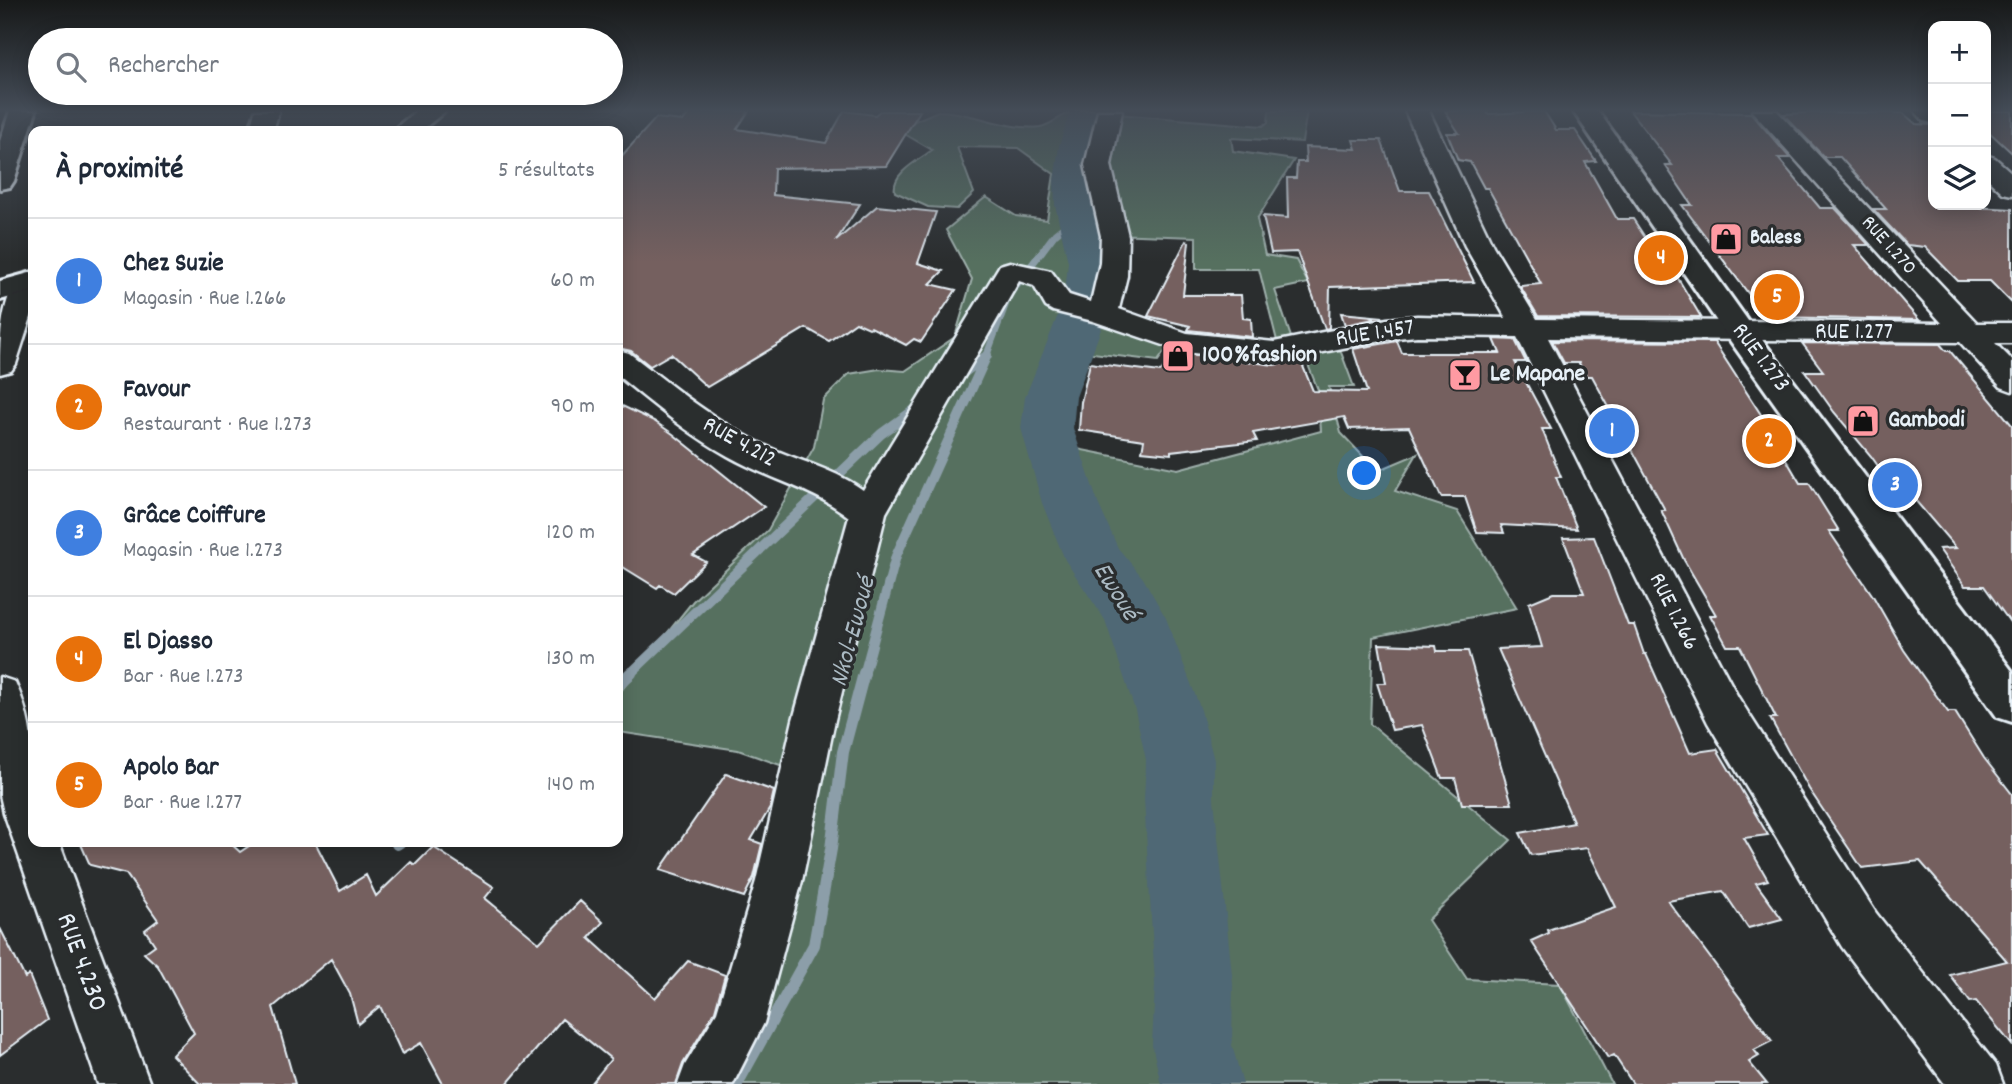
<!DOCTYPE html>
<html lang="fr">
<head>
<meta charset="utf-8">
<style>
  :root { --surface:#fff; --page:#f6f6f7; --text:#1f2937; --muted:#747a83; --line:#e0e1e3; --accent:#845c67 }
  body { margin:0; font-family:Dekko,sans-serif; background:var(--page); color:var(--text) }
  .controls { position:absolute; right:21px; top:21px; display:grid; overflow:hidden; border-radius:14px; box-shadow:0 4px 18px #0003 }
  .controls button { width:63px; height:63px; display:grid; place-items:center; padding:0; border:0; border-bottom:2px solid var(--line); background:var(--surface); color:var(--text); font:35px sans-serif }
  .you { position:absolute; left:1365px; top:474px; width:24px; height:24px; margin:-18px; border:5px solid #fff; border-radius:50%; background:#1a73e8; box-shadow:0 0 0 10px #1a73e833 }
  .badge { display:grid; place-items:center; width:46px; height:46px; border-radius:50%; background:var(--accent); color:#fff; font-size:23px; font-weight:700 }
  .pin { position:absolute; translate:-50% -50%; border:4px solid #fff; box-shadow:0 2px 7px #0006 }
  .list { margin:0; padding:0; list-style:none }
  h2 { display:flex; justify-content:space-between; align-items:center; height:91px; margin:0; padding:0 28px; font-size:30px }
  h2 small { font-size:23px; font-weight:400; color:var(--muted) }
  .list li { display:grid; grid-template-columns:46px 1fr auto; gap:21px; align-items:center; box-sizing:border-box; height:126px; padding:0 28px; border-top:2px solid var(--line) }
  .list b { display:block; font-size:26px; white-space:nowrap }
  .list p { margin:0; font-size:23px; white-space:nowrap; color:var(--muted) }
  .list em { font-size:23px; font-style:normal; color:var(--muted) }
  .icon { flex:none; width:38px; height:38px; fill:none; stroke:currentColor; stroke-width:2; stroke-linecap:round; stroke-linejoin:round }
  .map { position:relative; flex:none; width:2012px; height:1084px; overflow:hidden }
  .search { position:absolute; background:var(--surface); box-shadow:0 4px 18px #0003; left:28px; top:28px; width:595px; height:77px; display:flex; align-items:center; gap:18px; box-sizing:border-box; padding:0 24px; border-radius:38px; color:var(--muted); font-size:26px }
  .panel { position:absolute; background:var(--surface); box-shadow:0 4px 18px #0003; left:28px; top:126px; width:595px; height:721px; border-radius:14px }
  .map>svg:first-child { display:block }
  .green { fill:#56705f; stroke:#9fb0ac; stroke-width:2; fill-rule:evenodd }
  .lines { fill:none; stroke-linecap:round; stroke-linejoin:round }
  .stream-far2 { stroke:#8c9ea9; stroke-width:7 }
  .stream-far1 { stroke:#8c9ea9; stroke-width:10 }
  .stream { stroke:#8c9ea9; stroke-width:12 }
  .river { fill:#4f6774; fill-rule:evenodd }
  .building { fill:#74605f; stroke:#e8f1f8; stroke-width:2 }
  .street-casing { stroke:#e8f1f8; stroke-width:5 }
  .secondary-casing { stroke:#e8f1f8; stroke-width:6 }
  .primary-casing { stroke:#e8f1f8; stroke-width:6 }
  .street { fill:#2a2d2e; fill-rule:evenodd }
  .secondary { fill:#2a2d2e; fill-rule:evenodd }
  .primary { fill:#2a2d2e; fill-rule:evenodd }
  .labels { text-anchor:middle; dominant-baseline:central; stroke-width:7; stroke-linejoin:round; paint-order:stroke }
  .far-poi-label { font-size:21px; font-weight:bold; fill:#e8f1f8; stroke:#2a2d2e; text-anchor:start }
  .far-street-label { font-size:21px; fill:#e8f1f8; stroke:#2a2d2e }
  .street-label { font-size:24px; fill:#e8f1f8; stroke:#2a2d2e }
  .poi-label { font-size:24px; font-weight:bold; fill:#e8f1f8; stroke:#2a2d2e; text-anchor:start }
  .water-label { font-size:26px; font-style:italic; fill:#abbac3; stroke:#2a2d2e }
  .near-street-label { font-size:28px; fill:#e8f1f8; stroke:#2a2d2e }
</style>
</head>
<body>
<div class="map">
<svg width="2012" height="1084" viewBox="0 0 2012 1084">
  <rect width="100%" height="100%" fill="#2a2d2e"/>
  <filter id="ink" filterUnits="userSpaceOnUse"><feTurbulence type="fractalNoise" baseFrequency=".0143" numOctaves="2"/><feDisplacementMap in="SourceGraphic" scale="14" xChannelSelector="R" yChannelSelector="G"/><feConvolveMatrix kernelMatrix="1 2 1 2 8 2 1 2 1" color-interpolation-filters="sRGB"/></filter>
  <g filter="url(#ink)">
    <path class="green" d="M938,111c34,0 68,20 102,16 12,-2 22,-13 34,-16 12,-3 32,-2 43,3l146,12 5,-4 1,-11h38l-5,31 -71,-4 2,13 61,9 -37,59 8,36 31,5 12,23 -33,7 17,50 47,7 15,40h-25l12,46 36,38 40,-17 -22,37 62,20 60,97 -144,29 -3,87 141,116 -83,80 39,59 93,5 52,100h-902l73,-318 -45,-16 -120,-18 2,-40 73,-91 75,-71 46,-83 9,-47 26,-26 30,-5 26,2 50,-34 17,-58 -26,-49 40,-33 30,19 31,4 7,-46 -36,-26 -61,-1 17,46 -17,16 -29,-2 -33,-15c-4,-19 24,-32 37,-42l-36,-21zM1110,234l86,3v32h63l21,84 23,-1 15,38 3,41 -143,38 -106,-21c-12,-32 5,-65 13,-96l73,9 12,-17 -78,-27z"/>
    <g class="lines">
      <path class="stream-far2" d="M986,357l23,-62 46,-61 10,-8 15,-5"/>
      <path class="stream-far1" d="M958,377l27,-20
        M629,675l252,-241 40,-29
        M864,675l32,-119 91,-201"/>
      <path class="stream" d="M618,685l13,-12
        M397,844l3,-2
        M737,1084l77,-139 17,-96 12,-97 21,-79"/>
      <path class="river" d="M1070,111h38l-9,35 -4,35 2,24 16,57 -1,22 -4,26 -32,87 -3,31 25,75 20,45 25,30 23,40 35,92 13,50v39l19,185 -1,61 11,39h-82l-9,-39 3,-61 -11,-185 2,-39 -11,-50 -30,-90 -40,-60 -23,-57 -21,-75 4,-31 35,-87 6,-26 2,-22 -13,-57 -1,-24 5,-35z"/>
    </g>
    <path class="building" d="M691,111h58l-12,18 89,14 18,-32 31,4 5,-4h40l-34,55 -112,2 -1,27 87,9 -24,37 41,-35 59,6 -18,51 25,8 -13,13 26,6 -35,52 -7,-3 -8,6 -35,-18 -2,1 -13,-6 -27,19 -23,-13 -99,59 -36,-33 -21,12 -19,-15 -13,-3v-188l38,-42 27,3z
      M1445,111h42l1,3 56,-3 12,19h19l21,31 -11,1 32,57h16l21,32 7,-1 40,67 -163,-1 -18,-30 21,-2 -53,-96h-4l-14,-26 -12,-2 -11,-27h12z
      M1630,111l121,2 39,45h-12l42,50h15l34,37h-15l65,75 -153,-3 -84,-112h10l-27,-40h7z
      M1986,111h26v42l-26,-24z
      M1828,112l75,1 13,11 17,1v80l79,4v94l-22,-22h-32l-33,-34 -18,-2 -34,-36h13l-46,-52h-16l-41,-43z
      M1353,140h28l19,51h29l45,91 -144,5 -1,41 -4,1 -28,-77 -26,1 -8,-37 25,2 -1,-40h9l1,-16h9l-1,-15 51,2z
      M1186,241l3,1 -6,53h58l2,23 8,1 1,18 -64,-7 2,-4 -42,-10z
      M1341,313l42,4 -38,8z
      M1494,339l21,1 11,22h-11l36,67h-9l19,48h-5l21,52 -76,-4 3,8 -27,-1 -12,-35h-24l-32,-70 -60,2 -5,-12 -91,16 4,8 -86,10v3l-29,-3 2,-11 -65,-10 2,-28 9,-39 70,9 16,-20 98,13 26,-6 13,32 54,1 -14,-43 44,-8 5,12h98z
      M1552,341l162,1 57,88h-2l31,53h9l30,48h-10l44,65 31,54 44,62h7l29,46 28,36v251l-36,-44 -6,1 -20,-27 57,-14 -87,-100 -58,7 -53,-79 -39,-71h6l-36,-72h-13l-17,-31h6l-32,-55 -23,-50h4l-73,-134h-6l-7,-13h-15z
      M1802,343l138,1 6,7h4l62,74v200l-28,-39h-19l-26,-37 17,-1 -41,-48h-13l-31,-44 -37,-44 -29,-41h18z
      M618,404l36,17 19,13 91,73 -71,48 13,7 -32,31 -14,-8 -3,3 -39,-24z
      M1594,537l34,88h6l10,29h2l44,99 27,-4 51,86 -24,3 24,42 -12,3 26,36 -34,9 -25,-37 -55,10 104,140 -18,9 5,6 -10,6 18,22h-134l-19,-29 -6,3 -77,-117 18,-8 -1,-3 68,-23 -29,-59 -56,7 -11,-22 54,-10 -76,-174 44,-2 -13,-44 24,-10h31l-21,-55z
      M1379,644l57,2 1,5h31l44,153h-50l-7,-26h-13l-20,-53 -30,5 -15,-47h9z
      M726,774l48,17 -4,17 -19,32 11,4 -8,33 -10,20 -84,-27z
      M80,842h149l11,10 15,-10h60l25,49 26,-16 10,21 35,-34 4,3 18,-18 61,40 -9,11 54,45 41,-42 23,21 -14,16 66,60 33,-37 37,14 -10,36 -32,53 -7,20h-85l20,-25 -49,-40 -55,65h-64l-22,-41 -19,11 -22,-48 -22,18 -8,-30 -19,-35 -58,48 22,77h-95l-28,-29 22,-22 -36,-67 -14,-13 11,-8 -10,-15 13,-10 -32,-46 -36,-9z
      M0,928l25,50 4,-3 18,45 -47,35z"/>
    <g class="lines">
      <defs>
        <path id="street" d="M255,111h24l-6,20h-24z
          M1098,111h24l-11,54 17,71 -1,40 -8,33 68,24 87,9 113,-23 30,-3 89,2 -41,-72 -60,-135h24l64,135 44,73 405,4 -190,-212h25l200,212h35v20h-17l17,17v31l-11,-4 -41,-45 -412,-4 190,359 138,216 120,152 7,19h-58l-103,-137 -134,-224 -191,-386 -100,-1 -30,3 -113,23 -90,-10 -91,-31 -40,-10 -7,-4 -12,-21 -15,-5 -133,232 -51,207 -33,161 -38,142 -31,61h-55l7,-19 32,-53 39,-131 37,-161 56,-203c-37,-29 -81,-38 -121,-61 -40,-22 -75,-52 -110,-80v-26l11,3c39,30 79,63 123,86 35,20 78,27 111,51l137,-225 10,-3 41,9 18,24 22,7 9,-39 1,-27 -16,-71z
          M1915,111h18v12l-9,-2z
          M1986,155l9,3 17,15v22l-9,-2 -17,-16z
          M28,274l5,2v35l-17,53 -5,7 -11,3c0,-33 0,-68 18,-97z
          M0,677l15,5c24,49 18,106 18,160h26l91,242h-52l-94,-271 -4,-18z"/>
        <path id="secondary" d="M10,111h26l-22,70 -4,6 -10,2v-48z
          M1573,111h25l153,214 261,346v51l-15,-5 -268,-378z"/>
        <path id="primary" d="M416,111h29l-24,20h-29z
          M33,272v19l-33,9v-19z"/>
      </defs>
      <use href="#street" class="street-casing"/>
      <use href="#secondary" class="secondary-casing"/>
      <use href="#primary" class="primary-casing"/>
      <use href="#street" class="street"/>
      <use href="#secondary" class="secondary"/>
      <use href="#primary" class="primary"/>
    </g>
  </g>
  <linearGradient id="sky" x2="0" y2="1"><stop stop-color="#171919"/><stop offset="0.42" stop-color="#444c57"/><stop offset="1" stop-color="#444c57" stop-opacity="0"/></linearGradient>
  <rect width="2012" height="262" fill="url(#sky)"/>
  <defs>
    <symbol id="shop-square" viewBox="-11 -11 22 22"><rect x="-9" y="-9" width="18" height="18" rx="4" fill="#ff9aa2" stroke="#2a2d2e"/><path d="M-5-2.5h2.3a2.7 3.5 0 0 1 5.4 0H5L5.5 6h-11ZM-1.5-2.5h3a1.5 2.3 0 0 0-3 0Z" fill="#111"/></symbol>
    <symbol id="bar-square" viewBox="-11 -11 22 22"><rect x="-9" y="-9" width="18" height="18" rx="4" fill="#ff9aa2" stroke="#2a2d2e"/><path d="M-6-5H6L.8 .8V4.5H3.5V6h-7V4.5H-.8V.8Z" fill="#111"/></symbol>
  </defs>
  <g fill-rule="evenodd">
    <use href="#shop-square" x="1707" y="220" width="38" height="38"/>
    <use href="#shop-square" x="1159" y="337" width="38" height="38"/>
    <use href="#bar-square" x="1446" y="356" width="38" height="38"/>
    <use href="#shop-square" x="1844" y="402" width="38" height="38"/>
  </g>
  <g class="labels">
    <g class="far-poi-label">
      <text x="1750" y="239">Baless</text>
    </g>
    <g class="far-street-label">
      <text transform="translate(1888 246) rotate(48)">RUE 1.270</text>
    </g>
    <g class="street-label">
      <text x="1854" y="333">RUE 1.277</text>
      <text transform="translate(1375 334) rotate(-9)">RUE 1.457</text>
      <text transform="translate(1760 358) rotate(53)">RUE 1.273</text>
      <text transform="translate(739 443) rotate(29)">RUE 4.212</text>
      <text transform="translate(1673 612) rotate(63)">RUE 1.266</text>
    </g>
    <g class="poi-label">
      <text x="1202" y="356">100%fashion</text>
      <text x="1490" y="375">Le Mapane</text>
      <text x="1888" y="421">Gambodi</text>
    </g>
    <g class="water-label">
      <text transform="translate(1115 592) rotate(58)">Ewoué</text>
      <text transform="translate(854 632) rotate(-75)">Nkol-Ewoué</text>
    </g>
    <g class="near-street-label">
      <text transform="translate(80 963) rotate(70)">RUE 4.230</text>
    </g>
  </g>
</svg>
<div class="controls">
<button>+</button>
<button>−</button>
<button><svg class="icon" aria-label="layers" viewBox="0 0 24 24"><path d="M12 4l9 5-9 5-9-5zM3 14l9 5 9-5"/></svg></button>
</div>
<div class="you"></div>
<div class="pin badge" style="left:1612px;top:431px;background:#3f7fe0">1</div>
<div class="pin badge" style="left:1769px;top:441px;background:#e8710a">2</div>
<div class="pin badge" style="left:1895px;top:485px;background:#3f7fe0">3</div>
<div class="pin badge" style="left:1661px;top:258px;background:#e8710a">4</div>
<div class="pin badge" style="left:1777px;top:297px;background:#e8710a">5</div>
<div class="search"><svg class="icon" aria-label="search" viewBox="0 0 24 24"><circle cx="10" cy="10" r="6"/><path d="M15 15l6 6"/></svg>Rechercher</div>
<section class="panel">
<h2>À proximité<small>5 résultats</small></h2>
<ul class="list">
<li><span class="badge" style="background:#3f7fe0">1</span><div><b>Chez Suzie</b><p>Magasin · Rue 1.266</p></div><em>60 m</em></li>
<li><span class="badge" style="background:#e8710a">2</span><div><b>Favour</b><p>Restaurant · Rue 1.273</p></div><em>90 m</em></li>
<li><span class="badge" style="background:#3f7fe0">3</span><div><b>Grâce Coiffure</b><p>Magasin · Rue 1.273</p></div><em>120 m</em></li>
<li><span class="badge" style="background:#e8710a">4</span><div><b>El Djasso</b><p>Bar · Rue 1.273</p></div><em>130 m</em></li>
<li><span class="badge" style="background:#e8710a">5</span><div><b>Apolo Bar</b><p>Bar · Rue 1.277</p></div><em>140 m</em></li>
</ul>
</section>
</div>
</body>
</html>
